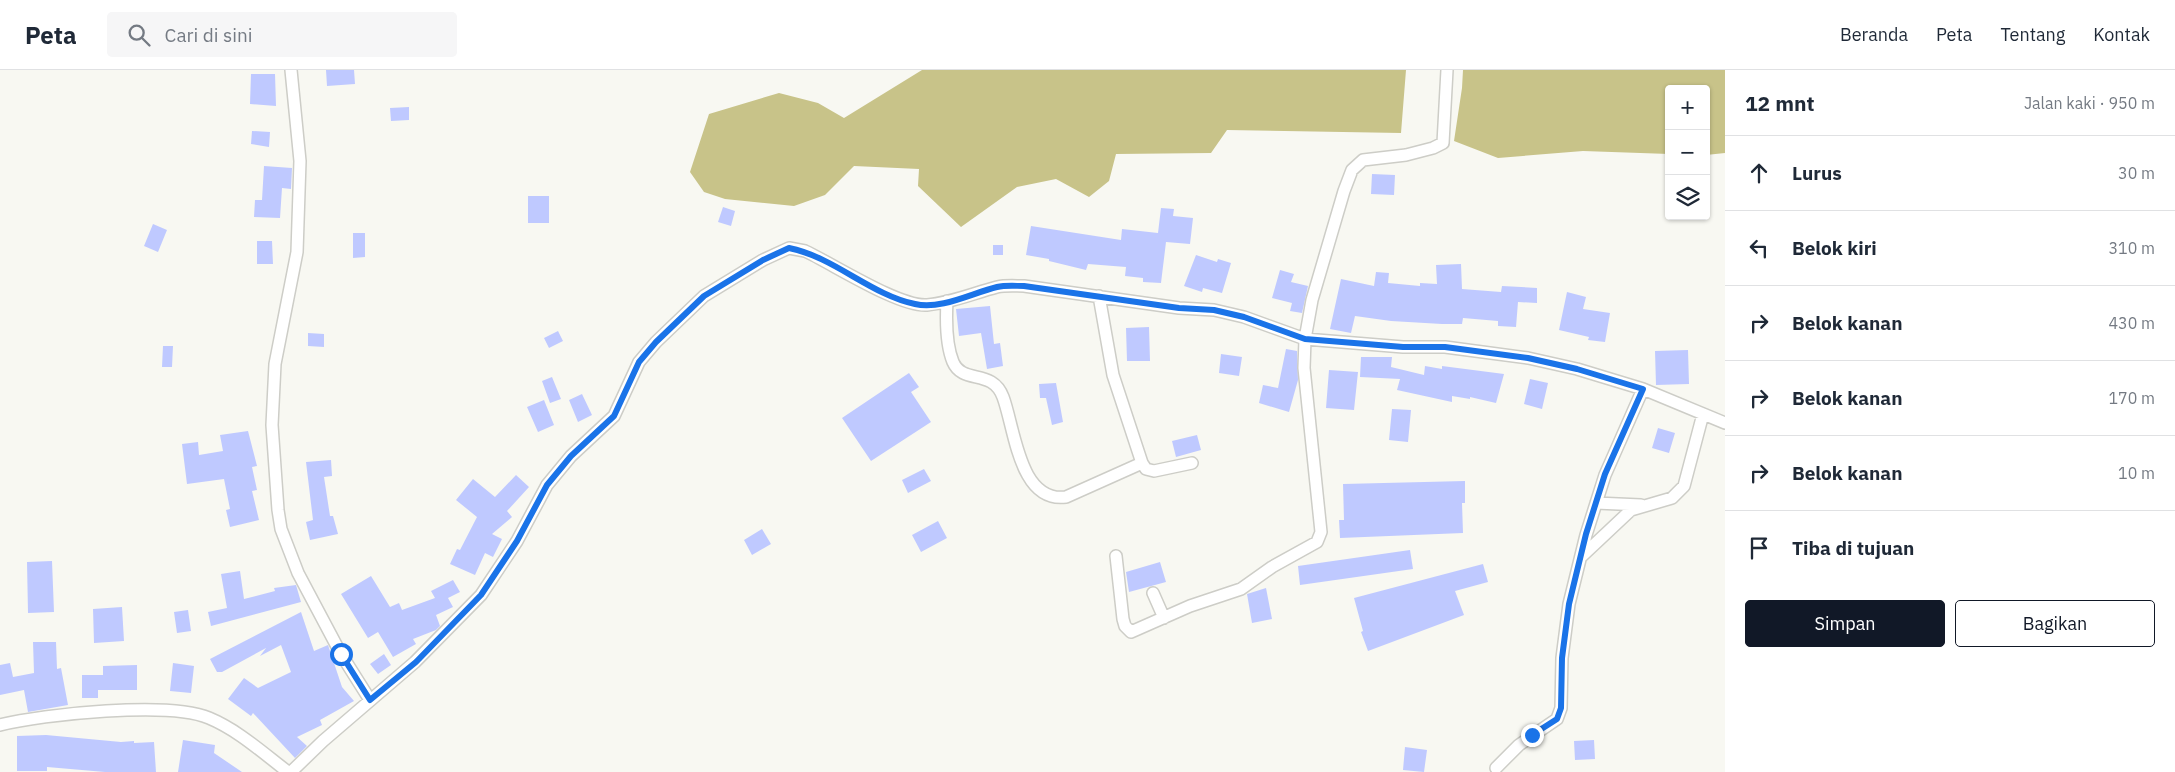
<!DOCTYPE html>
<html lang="id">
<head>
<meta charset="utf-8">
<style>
  :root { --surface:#fff; --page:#f6f6f7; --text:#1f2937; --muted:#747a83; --line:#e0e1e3; --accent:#111827 }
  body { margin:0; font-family:"IBM Plex Sans",sans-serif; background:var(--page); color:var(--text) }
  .controls { position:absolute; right:15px; top:15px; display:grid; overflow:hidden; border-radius:5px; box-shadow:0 1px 4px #0004 }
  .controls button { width:45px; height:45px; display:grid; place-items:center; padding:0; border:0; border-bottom:1px solid var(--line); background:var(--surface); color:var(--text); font:25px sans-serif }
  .stop { position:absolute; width:15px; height:15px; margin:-11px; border:4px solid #1a73e8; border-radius:50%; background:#fff }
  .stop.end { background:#1a73e8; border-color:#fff; box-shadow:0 1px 5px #0008 }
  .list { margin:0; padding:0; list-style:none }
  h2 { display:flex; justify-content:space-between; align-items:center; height:65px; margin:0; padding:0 20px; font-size:21px }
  h2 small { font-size:16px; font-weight:400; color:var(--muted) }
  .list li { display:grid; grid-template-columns:32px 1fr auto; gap:15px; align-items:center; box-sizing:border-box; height:75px; padding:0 20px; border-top:1px solid var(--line) }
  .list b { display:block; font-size:19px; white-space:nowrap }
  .list em { font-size:16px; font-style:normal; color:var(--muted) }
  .actions { display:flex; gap:10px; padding:15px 20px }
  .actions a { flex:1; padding:11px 0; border:1px solid var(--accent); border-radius:5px; text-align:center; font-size:18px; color:var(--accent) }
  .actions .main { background:var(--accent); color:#fff }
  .icon { flex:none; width:28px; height:28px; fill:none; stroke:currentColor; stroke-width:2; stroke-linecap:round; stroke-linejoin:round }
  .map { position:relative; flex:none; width:1725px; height:702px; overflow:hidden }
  header { display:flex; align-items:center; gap:30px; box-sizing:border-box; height:70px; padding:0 25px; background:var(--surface); border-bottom:1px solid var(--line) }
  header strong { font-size:24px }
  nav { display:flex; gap:28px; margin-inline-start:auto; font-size:18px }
  .search { width:350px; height:45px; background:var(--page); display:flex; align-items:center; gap:12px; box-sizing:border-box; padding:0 18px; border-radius:5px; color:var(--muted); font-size:19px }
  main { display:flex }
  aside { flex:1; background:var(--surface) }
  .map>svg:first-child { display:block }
  .water { fill:#c8c389 }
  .building { fill:#bfc9ff }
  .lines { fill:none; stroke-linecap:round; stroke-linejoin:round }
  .street-casing { stroke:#cdcdc7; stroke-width:14 }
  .street { stroke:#fff; stroke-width:11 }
  .route { stroke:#1a73e8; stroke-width:6 }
</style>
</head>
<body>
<header>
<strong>Peta</strong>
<div class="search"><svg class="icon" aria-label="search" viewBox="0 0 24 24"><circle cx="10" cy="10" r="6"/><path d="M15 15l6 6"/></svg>Cari di sini</div>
<nav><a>Beranda</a><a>Peta</a><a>Tentang</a><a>Kontak</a></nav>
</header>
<main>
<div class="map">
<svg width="1725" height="702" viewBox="0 0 1725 702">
  <rect width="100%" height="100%" fill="#f8f8f2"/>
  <path class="water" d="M922,0h484l-5,63 -174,-3 -16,23 -95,1 -7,27 -20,16 -33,-18 -39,8 -56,40 -43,-41 1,-17 -65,-3 -29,29 -31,11 -69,-7 -21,-7 -14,-20 19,-58 70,-21 39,10 26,15z
    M1463,0h262v83l-19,2v-66h-37v65l-86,-3 -85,7 -44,-17 8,-53z"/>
  <path class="building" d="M326,0h28l1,14 -28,2z
    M251,4h24l1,32 -26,-2z
    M409,37v13l-18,1 -1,-13z
    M252,61l18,1 -1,15 -18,-3z
    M264,96l28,2 -1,21 -9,-1 -2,30 -26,-1 1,-17h7z
    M1372,104l23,1 -1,20 -23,-1z
    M528,126h21v27h-21z
    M723,137l12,4 -4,15 -13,-4z
    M1161,138l13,1 -1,7 20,2 -3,26 -24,-2 -5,41 -18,-1v-4l-18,-2 1,-9 -38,-3 -2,6 -37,-9v-2l-23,-4 5,-29 90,14 1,-11 36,4z
    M153,154l14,6 -9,22 -14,-6z
    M353,163h12v24l-12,1z
    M257,171h15l1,23h-16z
    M993,175h10v10h-10z
    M1196,185l21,7 1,-3 13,4 -9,30 -19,-5 -1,4 -18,-6z
    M1461,194l1,25 39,3 1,-6 35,2v15l-19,-1 -2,25 -18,-1v-5l-35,-3 -1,6h-20l-51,-3 -36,-5 -4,17 -21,-4 11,-50 33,7 2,-14 13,1 -1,10 32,3v-3l17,1 -1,-19z
    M1280,200l14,4 -3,8 17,4 -6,27 -12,-2 2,-8 -20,-5z
    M1567,222l19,5 -3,12 27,4 -5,29 -17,-2 1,-3 -30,-7z
    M990,236l4,38 6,-1 3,23 -16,3 -6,-36 -22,3 -3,-27z
    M1149,257l1,34h-23l-1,-33z
    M558,261l5,10 -14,7 -5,-10z
    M308,263l16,1v13l-16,-1z
    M163,276h10l-1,21h-10z
    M1286,279l11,2 1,29 -9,32 -30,-9 4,-18 15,3z
    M1688,280l1,34 -33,1 -1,-34z
    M1221,284l21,3 -3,19 -20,-3z
    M1361,287h31l-1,10 33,8 1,-9 17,3v-3l62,8 -8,29 -26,-6v2l-18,-3v6l-55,-12 3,-11 -40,-2z
    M1329,300l29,2 -4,38 -28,-2z
    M909,303l10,14 -8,5 20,30 -60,39 -29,-43z
    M552,307l9,22 -11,4 -8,-22z
    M1530,309l18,4 -6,26 -18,-5z
    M1056,313l7,39 -11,3 -6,-27h-6l-1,-14z
    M582,324l10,21 -14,7 -9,-22z
    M544,330l10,25 -16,7 -11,-25z
    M1392,339l19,1 -3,32 -19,-2z
    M1658,358l17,5 -6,20 -17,-5z
    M248,361l9,35 -5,1 5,23 -5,1 7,29 -29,7 -4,-17 4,-1 -6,-30 -37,5 -5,-40 16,-2 1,13 24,-4 -3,-16z
    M1197,365l4,15 -25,7 -4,-16z
    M331,390l1,16 -8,1 6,39h3l5,18 -28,6 -4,-18 7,-2 -7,-58z
    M924,399l7,12 -23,12 -6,-13z
    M516,405l13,12 -22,24 5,6 -20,17 10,5 -9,18 -8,-4 -10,22 -25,-11 7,-15 3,1 17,-33 -21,-17 17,-21 22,18z
    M1465,411v22h-3l1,30 -123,5 -1,-18h5l-1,-36z
    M938,451l9,17 -26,14 -9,-17z
    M762,459l9,15 -19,11 -8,-15z
    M1410,480l3,19 -113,16 -2,-19z
    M52,491l2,51 -26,1 -1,-51z
    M1160,492l6,20 -37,10 -3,-20z
    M1483,494l5,18 -33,9 9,24 -96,36 -7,-19 2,-1 -9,-33z
    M240,501l4,28 31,-8 -1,-3 22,-3 5,17 -90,24 -3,-14 19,-4 -6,-34z
    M371,506l19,31 9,-4 3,7 33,-12 -4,-7 22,-11 7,12 -12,6 5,9 -17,8 4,11 -4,4 -23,9 3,5 -23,13 -15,-25 -10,6 -27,-44z
    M1266,518l6,31 -20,4 -5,-29z
    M122,537l2,34 -30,2 -1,-34z
    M188,540l3,21 -14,2 -3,-21z
    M301,542l13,39 14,-6 14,42 12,14 -34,19 2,5 -25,12 10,9 -12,12 -42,-45 -2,3 -23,-17 16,-21 14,10 33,-16 -10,-27 -21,11 6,-8 -44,24h-5l-7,-13z
    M33,572h23l1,27 4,-1 7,37 -40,7 -4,-22 -24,5v-30l10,-2 3,14 21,-4z
    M384,584l7,11 -13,9 -8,-10z
    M173,593l21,3 -3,27 -21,-2z
    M137,595v25h-39v8h-16v-23h21v-9z
    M46,665l75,7 13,-1v2l20,-1 2,30h-51l-58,-5v4h-30v-35z
    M183,670l32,5 -1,8 28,19h-64z
    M1594,670l1,19 -20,1 -1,-19z
    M1405,677l22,3 -3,22 -21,-2z"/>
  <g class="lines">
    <defs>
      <path id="street" d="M291,0l9,91 -3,91 -22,112 -3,61 6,85 3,19 17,44 43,81 29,46
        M1099,226l14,79 29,88 4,6 8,2 38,-8
        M947,231c-1,18 -1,44 6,61 10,23 39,6 50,35 12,32 16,106 63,100l76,-34
        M1596,433l45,2
        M1116,486l7,63 2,7 6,6 59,-26 51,-17 31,-22 45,-25 4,-10 -17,-164 1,-29 7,-39 32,-109 8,-21 11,-10 43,-5 27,-7 10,-5 4,-73
        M1581,487l50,-47 41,-12 12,-12 19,-72
        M1153,523l11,25
        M0,655c43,-11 170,-24 209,-7 29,12 54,35 79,54
        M1496,698l23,-23 38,-26 4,-11 1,-50 7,-54 17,-69 19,-60 38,-86
        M291,702l32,-31 92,-79 66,-67 36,-54 30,-56 24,-29 43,-40 25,-54 17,-20 48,-46 59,-36 26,-12 16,3c28,13 94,56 122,54 24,-2 47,-12 70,-18 9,-2 18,-1 27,-1l155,22 35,2 30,7 61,22 98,8h42l83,11 49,11 66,20 82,34"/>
    </defs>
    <use href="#street" class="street-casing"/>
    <use href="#street" class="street"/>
  </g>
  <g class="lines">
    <path class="route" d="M341,584l29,46 46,-38 65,-67 36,-54 30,-56 24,-29 43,-40 25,-54 17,-20 48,-46 59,-36 26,-12c45,9 82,47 126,56 26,6 57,-11 82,-17 9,-2 18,-1 27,-1l155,22 35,2 30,7 61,22 98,8h42l83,11 49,11 66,20 -38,85 -19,60 -17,70 -7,54 -1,50 -4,11 -25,16"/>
  </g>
</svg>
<div class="controls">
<button>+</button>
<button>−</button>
<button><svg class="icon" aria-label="layers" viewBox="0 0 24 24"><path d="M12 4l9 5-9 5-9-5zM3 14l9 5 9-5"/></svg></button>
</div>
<div class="stop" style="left:341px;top:584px"></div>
<div class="stop end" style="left:1532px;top:665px"></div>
</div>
<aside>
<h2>12 mnt<small>Jalan kaki · 950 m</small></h2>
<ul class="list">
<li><svg class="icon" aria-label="ahead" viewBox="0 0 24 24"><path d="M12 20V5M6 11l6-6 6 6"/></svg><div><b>Lurus</b></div><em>30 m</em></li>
<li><svg class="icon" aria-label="left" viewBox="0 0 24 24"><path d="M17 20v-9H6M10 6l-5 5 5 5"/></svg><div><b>Belok kiri</b></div><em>310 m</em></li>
<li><svg class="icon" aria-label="right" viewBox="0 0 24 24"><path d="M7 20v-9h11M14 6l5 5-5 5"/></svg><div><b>Belok kanan</b></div><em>430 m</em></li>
<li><svg class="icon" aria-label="right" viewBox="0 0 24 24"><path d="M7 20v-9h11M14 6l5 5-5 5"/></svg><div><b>Belok kanan</b></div><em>170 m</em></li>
<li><svg class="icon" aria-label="right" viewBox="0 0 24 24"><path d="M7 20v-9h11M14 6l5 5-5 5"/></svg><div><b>Belok kanan</b></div><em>10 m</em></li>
<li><svg class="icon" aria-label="arrive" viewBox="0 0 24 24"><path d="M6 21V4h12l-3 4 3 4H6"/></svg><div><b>Tiba di tujuan</b></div></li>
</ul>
<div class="actions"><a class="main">Simpan</a><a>Bagikan</a></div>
</aside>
</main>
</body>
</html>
